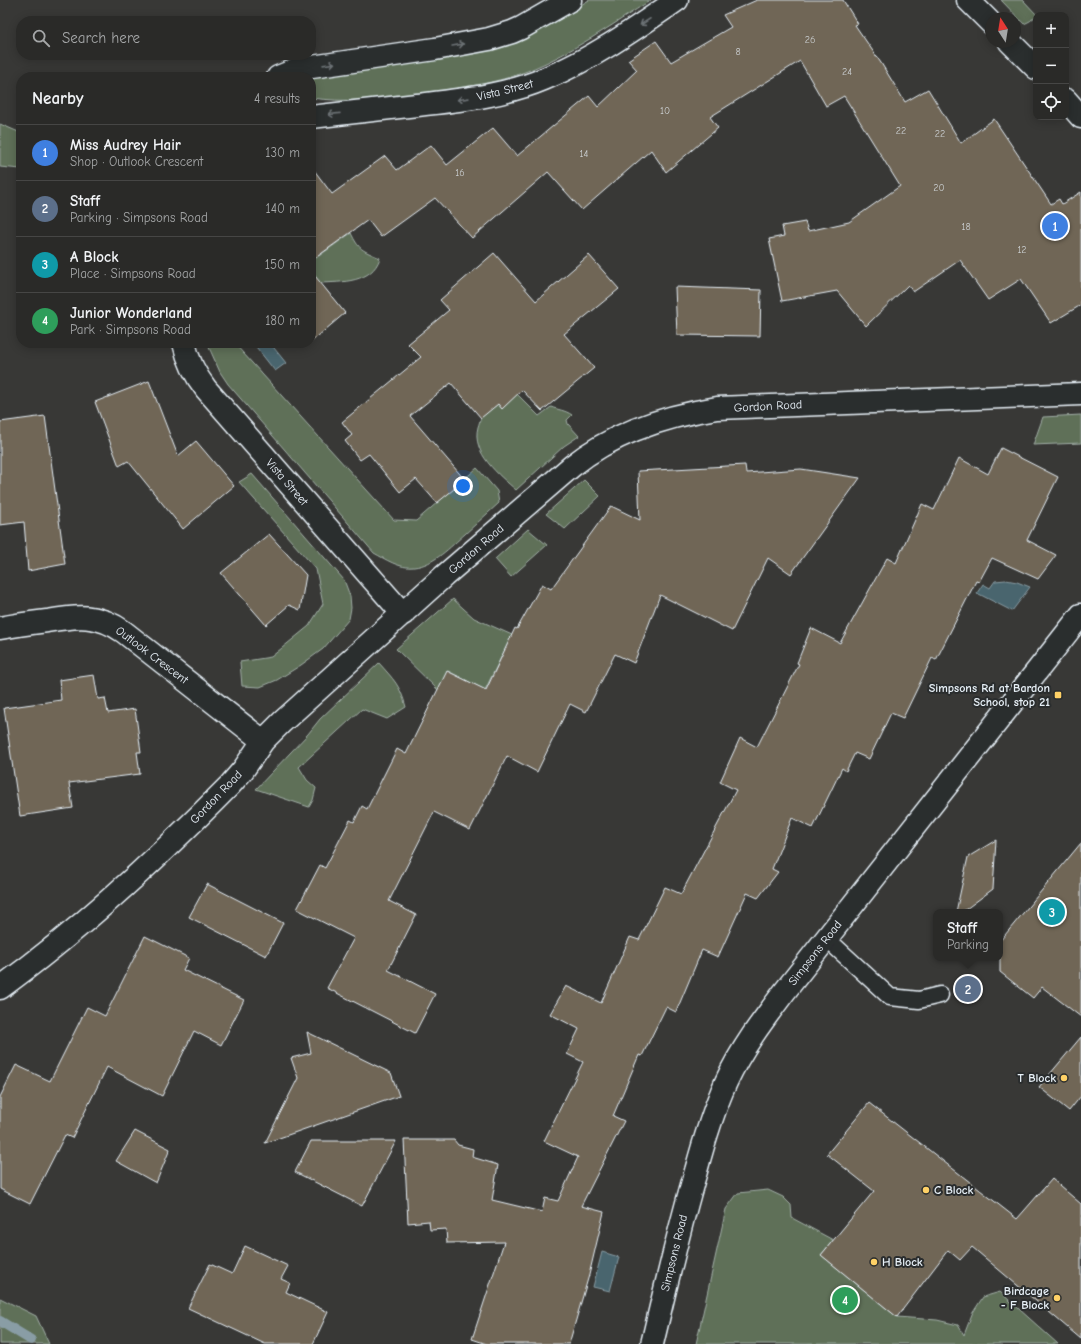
<!DOCTYPE html>
<html lang="en">
<head>
<meta charset="utf-8">
<style>
  :root { --surface:#2a2a28; --page:#323230; --text:#f1f3f6; --muted:#a5a7a8; --line:#464645; --accent:#95b2f1 }
  body { margin:0; font-family:"Comic Neue",sans-serif; background:var(--page); color:var(--text) }
  .controls { position:absolute; right:12px; top:12px; display:grid; overflow:hidden; border-radius:8px; box-shadow:0 2px 10px #0003 }
  .controls button { width:36px; height:36px; display:grid; place-items:center; padding:0; border:0; border-bottom:1px solid var(--line); background:var(--surface); color:var(--text); font:20px sans-serif }
  .compass { position:absolute; left:985px; top:12px; width:36px; height:36px; border-radius:50%; background:var(--surface); box-shadow:0 2px 10px #0003; rotate:348deg }
  .you { position:absolute; left:463px; top:486px; width:14px; height:14px; margin:-10px; border:3px solid #fff; border-radius:50%; background:#1a73e8; box-shadow:0 0 0 6px #1a73e833 }
  .badge { display:grid; place-items:center; width:26px; height:26px; border-radius:50%; background:var(--accent); color:#fff; font-size:13px; font-weight:700 }
  .pin { position:absolute; translate:-50% -50%; border:2px solid #fff; box-shadow:0 1px 4px #0006 }
  .popup { position:absolute; left:933px; top:909px; width:70px; height:52px; box-sizing:border-box; display:grid; place-content:center; border-radius:8px; background:var(--surface); filter:drop-shadow(0 1px 3px #0005); font-size:13px; white-space:nowrap; color:var(--muted) }
  .popup b { font-size:15px; color:var(--text) }
  .popup::after { content:''; position:absolute; left:50%; top:100%; margin-left:-8px; border:8px solid transparent; border-top-color:var(--surface) }
  .list { margin:0; padding:0; list-style:none }
  h2 { display:flex; justify-content:space-between; align-items:center; height:52px; margin:0; padding:0 16px; font-size:17px }
  h2 small { font-size:13px; font-weight:400; color:var(--muted) }
  .list li { display:grid; grid-template-columns:26px 1fr auto; gap:12px; align-items:center; box-sizing:border-box; height:56px; padding:0 16px; border-top:1px solid var(--line) }
  .list b { display:block; font-size:15px; white-space:nowrap }
  .list p { margin:0; font-size:13px; white-space:nowrap; color:var(--muted) }
  .list em { font-size:13px; font-style:normal; color:var(--muted) }
  .icon { flex:none; width:22px; height:22px; fill:none; stroke:currentColor; stroke-width:2; stroke-linecap:round; stroke-linejoin:round }
  .map { position:relative; flex:none; width:1081px; height:1344px; overflow:hidden }
  .search { position:absolute; background:var(--surface); box-shadow:0 2px 10px #0003; left:16px; top:16px; width:300px; height:44px; display:flex; align-items:center; gap:10px; box-sizing:border-box; padding:0 14px; border-radius:16px; color:var(--muted); font-size:15px }
  .panel { position:absolute; background:var(--surface); box-shadow:0 2px 10px #0003; left:16px; top:72px; width:300px; height:276px; border-radius:16px }
  .map>svg:first-child { display:block }
  .green { fill:#5e7059; stroke:#a3b0a8 }
  .water { fill:#49656e; stroke:#899da5 }
  .lines { fill:none; stroke-linecap:round; stroke-linejoin:round }
  .stream { stroke:#899da5; stroke-width:10 }
  .building { fill:#706657; stroke:#e8f1f8 }
  .lane-casing { stroke:#e8f1f8; stroke-width:19 }
  .street-casing { stroke:#e8f1f8; stroke-width:25 }
  .secondary-casing { stroke:#e8f1f8; stroke-width:25 }
  .lane { stroke:#2a2d2e; stroke-width:16 }
  .street { stroke:#2a2d2e; stroke-width:22 }
  .secondary { stroke:#2a2d2e; stroke-width:22 }
  .oneway { stroke:#6c7275 }
  .poi-dot { fill:#ffd166; stroke:#2a2d2e; stroke-width:1.5 }
  .labels { text-anchor:middle; dominant-baseline:central; stroke-width:4; stroke-linejoin:round; paint-order:stroke }
  .number-label { font-size:10px; fill:#caced0 }
  .street-label { font-size:12px; fill:#e8f1f8; stroke:#2a2d2e }
  .poi-label { font-size:12px; font-weight:bold; fill:#e8f1f8; stroke:#2a2d2e; text-anchor:end }
</style>
</head>
<body>
<div class="map">
<svg width="1081" height="1344" viewBox="0 0 1081 1344">
  <rect width="100%" height="100%" fill="#383836"/>
  <filter id="ink" filterUnits="userSpaceOnUse"><feTurbulence type="fractalNoise" baseFrequency=".025" numOctaves="2"/><feDisplacementMap in="SourceGraphic" scale="8" xChannelSelector="R" yChannelSelector="G"/><feConvolveMatrix kernelMatrix="1 2 1 2 8 2 1 2 1" color-interpolation-filters="sRGB"/></filter>
  <g filter="url(#ink)">
    <path class="green" d="M589,0h62c-39,25 -78,52 -121,70 -34,14 -71,18 -107,23 -21,2 -42,7 -63,7 -16,1 -33,0 -49,-2v-20l142,-21 28,-6 57,-20z
      M1001,0h22l14,15 -7,6 -6,3z
      M0,124l21,9v36l-21,-2z
      M351,233c8,17 11,17 29,25 -8,25 -38,24 -60,25l-9,-12v-19l5,6z
      M207,343h27l160,177 22,1 61,-53 20,23 2,12c-11,10 -23,21 -34,31 -15,13 -31,31 -51,33 -14,2 -29,-8 -40,-14l-146,-169 -8,-12z
      M517,394l22,22 12,-9c7,3 14,3 21,8l-5,5 1,4 11,12 -15,10 -48,44c-17,-15 -45,-37 -38,-63 1,-3 2,-7 3,-9 4,-5 12,-10 17,-14l4,5z
      M1081,415v28l-48,2 10,-28z
      M252,474l92,106 6,16 1,12 -2,11 -26,30 -22,16 -24,15 -17,7 -18,-1 -2,-24 31,-5 38,-31 14,-22 -7,-35 -77,-87z
      M584,480l16,16 -35,33 -19,-15z
      M528,529l19,16 -36,32 -16,-18z
      M453,599l21,19 38,17 -27,55 -37,-19 -10,19 -42,-41z
      M379,663c15,17 21,22 27,44l-19,12 -25,-10 -63,58 8,13 9,8 -3,12 -4,7 -53,-18 52,-55 12,-15z
      M768,1190l15,7 8,8 1,13 41,22 -12,15 76,62 40,3 21,5 6,10 8,-21 11,-17 17,-5 58,52h-362l30,-135 12,-16z
      M0,1298l36,18 13,28h-49z"/>
    <path class="water" d="M253,343h17l16,20 -11,8z
      M1006,580l11,2 13,5 -18,24 -35,-18 6,-9 7,4 5,-7z
      M602,1252l17,5 -9,34 -17,-4z"/>
    <g class="lines">
      <path class="stream" d="M0,1321l31,19"/>
    </g>
    <path class="building" d="M757,0h86l15,24 -3,1 26,38 24,39 23,-13 33,54 33,-24 57,85 8,-5 3,5 19,-12v113l-30,18 -30,-44 -33,21 -28,-40 -47,32 -5,-7 -42,41 -29,-35 -55,10 -13,-62 15,-3 -2,-10 23,-4 3,9 41,-9 51,-36 -56,-90 -18,10 -26,-45 -90,56 8,11 -52,44 -15,-22 -69,60 -34,-38 -76,66 -37,-40 -54,39 -13,-17 -57,41v-95l21,28 53,-38 12,14 34,-25 16,20 46,-37 24,28 72,-60 9,11 39,-37 -9,-10 28,-19 15,21 60,-35 -8,-12z
      M494,253l42,48 53,-46 30,34 -55,45 30,34 -52,43 -20,-21 -20,19 -4,-5 -17,14 -30,-35 -41,33 55,64 -28,23 -21,-24 -16,13 -31,-38 -9,6 -15,-19 7,-6 -10,-13 79,-65 -13,-13 41,-34 -9,-10z
      M311,271l34,42 -34,29z
      M675,287l86,3 -1,46 -83,-1z
      M149,381l29,75 18,-15 38,45 -51,43 -55,-68 -9,5 -24,-64z
      M45,416l20,148 -37,7 -4,-49 -24,3v-103z
      M1001,448l57,29 -31,63 29,15 -18,24 -46,-21 -13,24 -3,-1 -40,79 -4,-2 -29,60 -12,-5 -22,46 -14,-6 -9,18 -4,-3 -29,60 -21,-10 -20,51 6,3 -20,26 -11,-5 -29,64 -16,-7 -26,62 -10,-5 -24,49 -3,-1 -26,61 11,5 -43,85 23,6 -15,63 -20,69h-82l-15,-5 32,-97 -57,1 -1,-14 -16,1 -1,-9 -21,2 -4,-83h50l4,5 15,4 -1,8 26,8 -6,35 50,12 3,-14 13,3 20,-44 -34,-16 39,-79 -16,-8 12,-25 -29,-15 16,-28 35,17 29,-66 9,3 26,-53 16,7 55,-104 -16,-8 20,-44 17,9 42,-83 -2,-1 14,-35 29,15 47,-85 9,5 26,-59 12,6 25,-52 29,16z
      M745,465l1,8 55,-4 59,9 -69,96 -23,-16 -36,73 -72,-36 -26,68 -19,-9 -29,58 -16,-8 -33,68 -30,-16 -37,74 -36,-18 -45,89 27,14 -28,55 47,24 -20,39 -88,-45 27,-50 -57,-29 23,-44 5,3 25,-48 4,2 8,-16 5,3 30,-60 9,5 41,-83 39,19 29,-62 2,1 25,-45 9,5 60,-83 29,14 -2,-49z
      M269,534l37,41 -6,35 -11,-5 -23,20 -45,-52z
      M94,675l4,24 7,-1 3,15 27,-4 6,43h-4l3,22 -71,9 4,25 -53,8 -16,-108 57,-8 -2,-20z
      M996,840l-3,49 -31,23h-6l12,-55z
      M1081,843v174l-39,-30 -9,11 -33,-26v-31z
      M207,884l76,39 -17,33 -77,-39z
      M145,936l44,22 -6,12 61,30 -23,45 -27,-14 -32,65 -55,-29 -35,71 -7,-3 -35,69 -30,-15v-92l16,-32 34,16 37,-74 18,9z
      M307,1032l84,41 8,23 -134,47 33,-65 -7,-20 20,-5z
      M1081,1037v59l-12,15 -30,-24z
      M869,1103l148,116 35,-40 29,25v135l-109,-92 -12,13 -12,-10 -51,67 -76,-62 53,-64 -47,-37z
      M135,1131l35,18 -14,34 -40,-22z
      M311,1141h85l-34,65 -67,-34z
      M245,1246l43,20 -7,13 9,4 -4,9 42,20 -15,32h-48l-77,-36 22,-44 22,10z"/>
    <g class="lines">
      <defs>
        <path id="lane" d="M827,939l63,58 29,3 21,-5"/>
        <path id="street" d="M968,0l23,23
          M1010,42l26,26
          M278,77l20,-8 137,-20 54,-10 23,-7 9,-4 49,-28
          M1066,100l15,17
          M311,117c35,-4 70,-8 106,-12 43,-5 87,-9 127,-26 48,-20 91,-50 133,-79
          M184,343c4,18 11,32 22,46l197,225
          M0,628c16,-3 31,-5 47,-7 29,-5 51,-8 77,11l139,109
          M0,988c83,-60 158,-130 230,-203l13,-15 20,-29 19,-19 162,-146 128,-110c41,-33 94,-50 145,-58l364,-14"/>
        <path id="secondary" d="M652,1344c14,-58 27,-116 44,-173 8,-30 17,-60 30,-89 15,-33 37,-62 59,-91l296,-376"/>
      </defs>
      <use href="#lane" class="lane-casing"/>
      <use href="#street" class="street-casing"/>
      <use href="#secondary" class="secondary-casing"/>
      <use href="#lane" class="lane"/>
      <use href="#street" class="street"/>
      <use href="#secondary" class="secondary"/>
    </g>
    <defs><path id="oneway-shaft" d="M-6 0H5M1.5-3L5.5 0L1.5 3" fill="none" stroke-width="1.6" stroke-linecap="round" stroke-linejoin="round"/></defs>
    <g class="oneway">
      <use href="#oneway-shaft" transform="translate(645 22) rotate(147)"/>
      <use href="#oneway-shaft" transform="translate(458 45) rotate(-10)"/>
      <use href="#oneway-shaft" transform="translate(329 64) rotate(-8)"/>
      <use href="#oneway-shaft" transform="translate(463 99) rotate(172)"/>
      <use href="#oneway-shaft" transform="translate(334 114) rotate(174)"/>
    </g>
  </g>
  <g class="poi-dot">
    <rect x="1054" y="691" width="8" height="8" rx="2"/>
    <circle cx="1064" cy="1078" r="4"/>
    <circle cx="926" cy="1190" r="4"/>
    <circle cx="874" cy="1262" r="4"/>
    <circle cx="1057" cy="1298" r="4"/>
  </g>
  <g class="labels">
    <g class="number-label">
      <text x="810" y="40">26</text>
      <text x="738" y="52">8</text>
      <text x="847" y="72">24</text>
      <text x="665" y="111">10</text>
      <text x="901" y="131">22</text>
      <text x="940" y="134">22</text>
      <text x="584" y="154">14</text>
      <text x="460" y="173">16</text>
      <text x="939" y="188">20</text>
      <text x="966" y="227">18</text>
      <text x="1022" y="250">12</text>
    </g>
    <g class="street-label">
      <text transform="translate(505 90) rotate(-14)">Vista Street</text>
      <text transform="translate(768 406) rotate(-3)">Gordon Road</text>
      <text transform="translate(287 482) rotate(49)">Vista Street</text>
      <text transform="translate(476 549) rotate(-41)">Gordon Road</text>
      <text transform="translate(152 655) rotate(37)">Outlook Crescent</text>
      <text transform="translate(216 797) rotate(-46)">Gordon Road</text>
      <text transform="translate(815 953) rotate(-52)">Simpsons Road</text>
      <text transform="translate(674 1253) rotate(-76)">Simpsons Road</text>
    </g>
    <g class="poi-label">
      <text x="1050" y="688">Simpsons Rd at Bardon<tspan x="1050" dy="14">School, stop 21</tspan></text>
      <text x="1056" y="1078">T Block</text>
      <text x="934" y="1190" text-anchor="start">C Block</text>
      <text x="882" y="1262" text-anchor="start">H Block</text>
      <text x="1049" y="1291">Birdcage<tspan x="1049" dy="14">- F Block</tspan></text>
    </g>
  </g>
</svg>
<div class="controls">
<button>+</button>
<button>−</button>
<button><svg class="icon" aria-label="locate" viewBox="0 0 24 24"><circle cx="12" cy="12" r="6"/><path d="M12 2v4M12 18v4M2 12h4M18 12h4"/></svg></button>
</div>
<svg class="compass" viewBox="-18 -18 36 36"><path d="M0-13l5 13h-10z" fill="#e53935"/><path d="M0 13l5-13h-10z" fill="#a5a7a8"/></svg>
<div class="you"></div>
<div class="pin badge" style="left:1055px;top:226px;background:#3f7fe0">1</div>
<div class="pin badge" style="left:968px;top:989px;background:#5c6f8a">2</div>
<div class="popup"><b>Staff</b>Parking</div>
<div class="pin badge" style="left:1052px;top:912px;background:#0f9aa8">3</div>
<div class="pin badge" style="left:845px;top:1300px;background:#2e9e5b">4</div>
<div class="search"><svg class="icon" aria-label="search" viewBox="0 0 24 24"><circle cx="10" cy="10" r="6"/><path d="M15 15l6 6"/></svg>Search here</div>
<section class="panel">
<h2>Nearby<small>4 results</small></h2>
<ul class="list">
<li><span class="badge" style="background:#3f7fe0">1</span><div><b>Miss Audrey Hair</b><p>Shop · Outlook Crescent</p></div><em>130 m</em></li>
<li><span class="badge" style="background:#5c6f8a">2</span><div><b>Staff</b><p>Parking · Simpsons Road</p></div><em>140 m</em></li>
<li><span class="badge" style="background:#0f9aa8">3</span><div><b>A Block</b><p>Place · Simpsons Road</p></div><em>150 m</em></li>
<li><span class="badge" style="background:#2e9e5b">4</span><div><b>Junior Wonderland</b><p>Park · Simpsons Road</p></div><em>180 m</em></li>
</ul>
</section>
</div>
</body>
</html>
